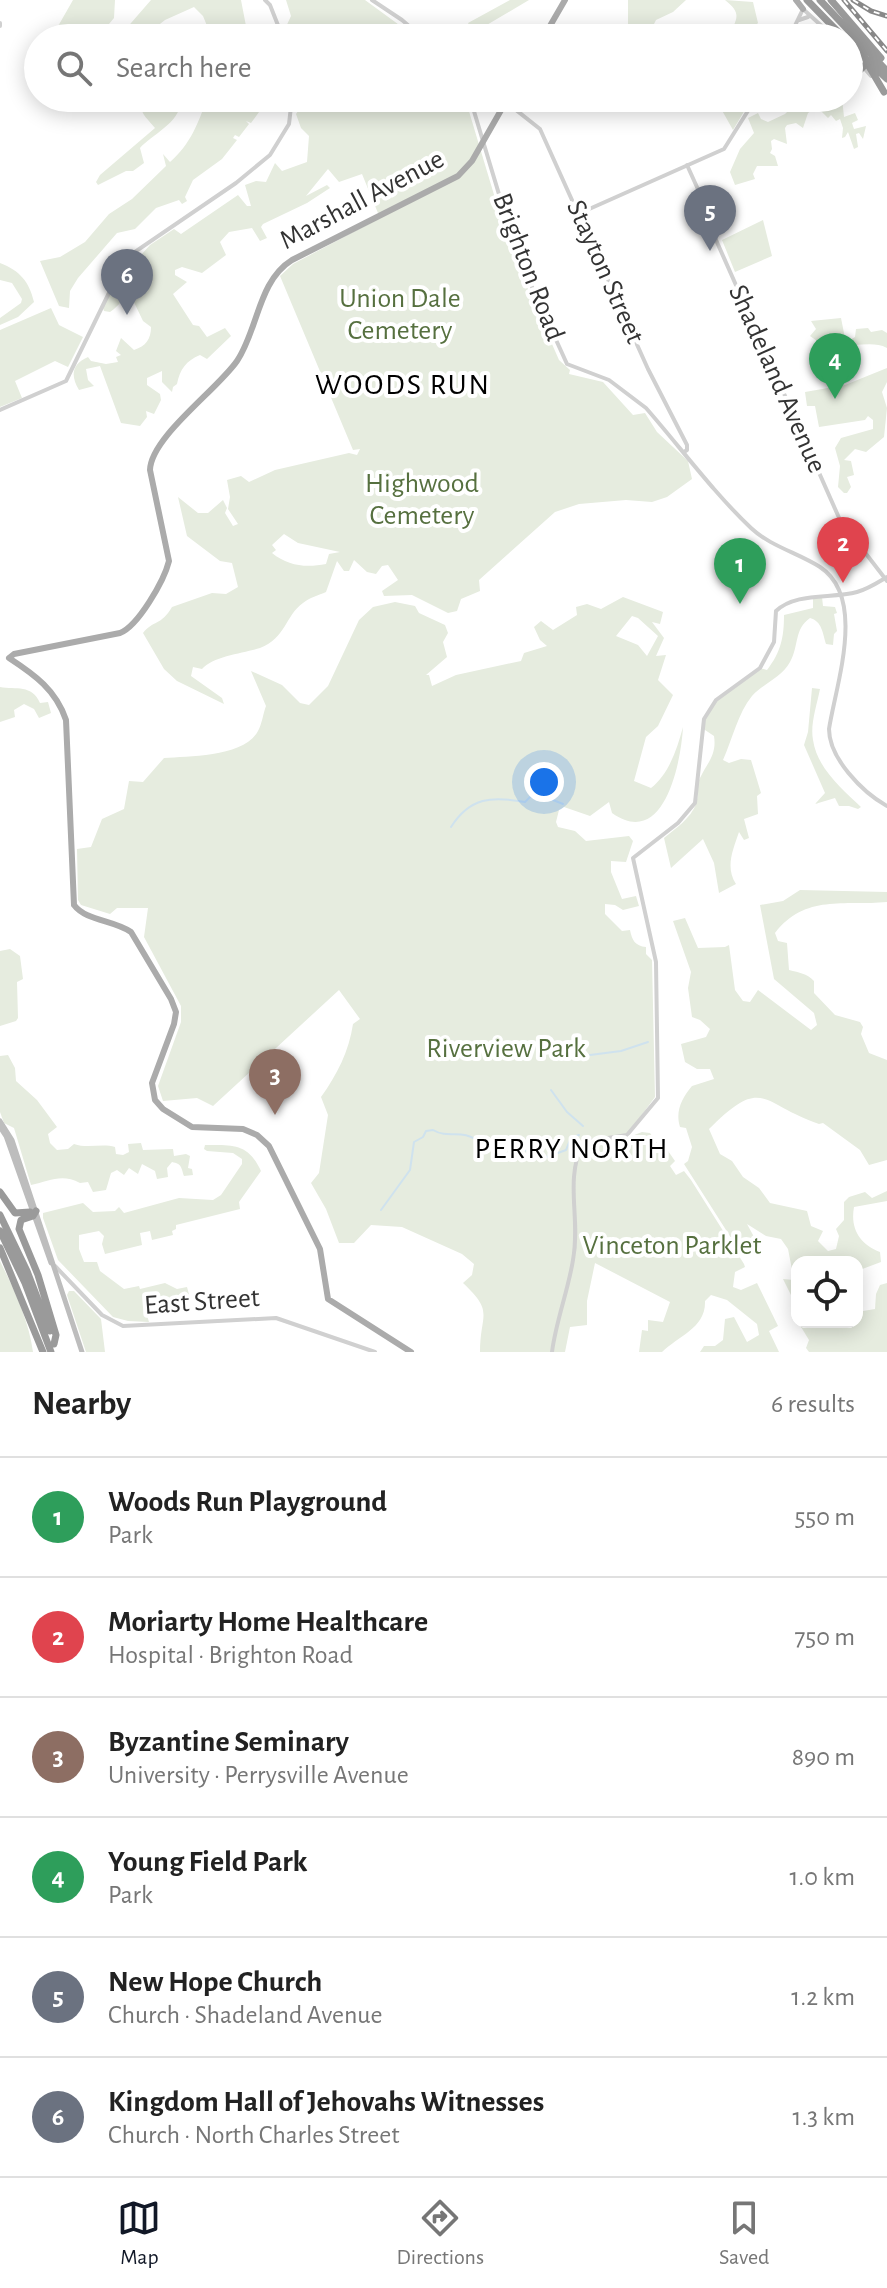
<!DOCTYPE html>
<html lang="en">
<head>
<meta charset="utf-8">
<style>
  :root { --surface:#fff; --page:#f6f6f6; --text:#222; --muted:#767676; --line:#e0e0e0; --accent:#111827 }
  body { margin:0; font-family:"Alegreya Sans",sans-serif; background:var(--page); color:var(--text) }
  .controls { position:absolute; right:24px; bottom:24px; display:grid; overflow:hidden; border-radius:16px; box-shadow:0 4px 20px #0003 }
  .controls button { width:72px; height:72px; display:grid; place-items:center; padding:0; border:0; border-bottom:2px solid var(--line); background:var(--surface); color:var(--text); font:40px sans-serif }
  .you { position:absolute; left:544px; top:782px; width:28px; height:28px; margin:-20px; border:6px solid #fff; border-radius:50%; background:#1a73e8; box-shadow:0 0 0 12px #1a73e833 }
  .badge { display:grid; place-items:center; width:52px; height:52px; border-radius:50%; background:var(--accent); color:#fff; font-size:26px; font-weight:700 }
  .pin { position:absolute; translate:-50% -66px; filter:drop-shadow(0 2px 4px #0008) }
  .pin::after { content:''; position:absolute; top:42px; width:28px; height:24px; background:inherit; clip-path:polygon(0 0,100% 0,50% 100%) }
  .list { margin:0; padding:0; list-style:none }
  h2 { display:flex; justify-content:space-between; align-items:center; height:104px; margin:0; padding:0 32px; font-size:34px }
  h2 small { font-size:26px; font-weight:400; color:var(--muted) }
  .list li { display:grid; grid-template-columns:52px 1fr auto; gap:24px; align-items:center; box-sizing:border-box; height:120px; padding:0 32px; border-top:2px solid var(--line) }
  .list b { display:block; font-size:30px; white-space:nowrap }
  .list p { margin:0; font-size:26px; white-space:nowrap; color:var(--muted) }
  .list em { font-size:26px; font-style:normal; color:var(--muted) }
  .icon { flex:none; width:44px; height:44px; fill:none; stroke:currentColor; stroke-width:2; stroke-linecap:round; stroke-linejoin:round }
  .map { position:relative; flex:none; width:887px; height:1352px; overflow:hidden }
  .search { position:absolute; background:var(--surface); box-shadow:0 4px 20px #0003; left:24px; right:24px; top:24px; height:88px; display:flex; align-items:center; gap:20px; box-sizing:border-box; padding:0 28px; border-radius:44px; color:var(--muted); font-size:30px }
  .sheet { height:824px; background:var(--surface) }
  nav { display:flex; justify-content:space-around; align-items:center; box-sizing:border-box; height:112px; border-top:2px solid var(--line); background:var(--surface); font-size:22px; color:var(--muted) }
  nav a { display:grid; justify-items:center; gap:4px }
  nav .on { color:var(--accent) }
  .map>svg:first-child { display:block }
  .green { fill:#e6ecdf; fill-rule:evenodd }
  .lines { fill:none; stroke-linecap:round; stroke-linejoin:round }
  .stream { stroke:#cfe2ee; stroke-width:2 }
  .tertiary { stroke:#d0d0d0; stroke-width:4 }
  .secondary { stroke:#bdbdbd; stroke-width:5 }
  .primary { stroke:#ababab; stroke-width:6 }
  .motorway { stroke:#9a9a9a; stroke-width:7 }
  .rail-casing { stroke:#888; stroke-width:5 }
  .rail { stroke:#fff; stroke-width:2; stroke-dasharray:6; stroke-linecap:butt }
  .tertiary-bridge { stroke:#d0d0d0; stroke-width:4 }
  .motorway-bridge { stroke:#9a9a9a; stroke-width:7 }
  .labels { text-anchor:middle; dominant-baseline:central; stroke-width:8; stroke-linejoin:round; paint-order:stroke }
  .street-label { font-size:28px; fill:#333; stroke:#fff }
  .park-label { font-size:28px; fill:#56703f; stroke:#fff }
  .neighbourhood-label { font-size:30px; letter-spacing:2px; fill:#000; stroke:#fff }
</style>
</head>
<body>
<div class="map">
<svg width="887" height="1352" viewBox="0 0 887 1352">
  <rect width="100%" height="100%" fill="#fff"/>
  <path class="green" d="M73,0h42l-1,18 -5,6 -3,14h-59l18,-7 -8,-3z
    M151,0h90l5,26 -6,2 2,10h-30l-9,-22 -9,-9 -29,13 -23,18h-24z
    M286,0h79l52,38h-131l-2,-7 7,-15z
    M510,0h19l-44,26 -6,-1 -9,2 -2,-4z
    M628,0h58l-13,12 -17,8 -9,18h-35v-12h3l6,6 7,-6z
    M725,0l28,2 5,21 -14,15h-15c6,-19 15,-23 -4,-38z
    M146,98h34c4,23 -28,36 -40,50l4,15 -11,8h-7l-28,14 -2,-3 4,-7 55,-47c-7,-9 -13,-12 -15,-24z
    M207,98h53l-1,14 -8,11 -5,-2 3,3 -10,13 -4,-2 -2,3 4,2 -15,19 -29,21 -8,17 2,4 -5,3 -3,-4 -23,8 -21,21 -18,4 -39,45 -8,13 -1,17 -10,-2 -19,-45 20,-4 25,-15 24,-28 23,-15 34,-33 -3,-12 7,8c20,-17 29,-40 37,-64z
    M301,98h164l45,150 49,112 11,10 -1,4 34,8 30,33 12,-2 12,19 31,29 4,18 -25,18 -15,5 -26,-2 -47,4 -24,8 -76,68 1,11 -19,8 -4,12 -9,2 -36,-18 -28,1 -2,-5 16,-11 -10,-15 -6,1 -6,8 -9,-2 -13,-12 -5,11h-5l-7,-10 -11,31c-7,3 -17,6 -23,11 -18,13 -17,35 -43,45 -16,5 -47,8 -58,21l-9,-2 -2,9 31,22 2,6 -47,-23 -13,-12 -21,-36c10,-13 18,-7 29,-26l40,-14 14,1 12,-7 -6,-24 -12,-2 -33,-25 -9,-39 20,16h10l15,-13 4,8 -2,5 8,13 5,-2 -10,-15 2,-12 -3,-17 14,-4 8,6 26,-12 74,-17 8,2 3,-6 -7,1 -73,-174 13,-12 87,-46 -18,-44 -23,8 -11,-13 -22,27 21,-11 3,3 -23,15 -44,21 -2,3 6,11 -7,3 -8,-13 -23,4 -9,10 6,13 -24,18 -20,-6 -7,3v5l12,7 -14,12 20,31 6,1 8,11 18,-9 6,8 -24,23 -7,-4c-14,6 -20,14 -23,29l-4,3 -1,5 -10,-10v-11l-15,7v7l13,9 1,6 -7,14 -8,-3 1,6 -7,9 -19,-3 -21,-57 -14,3 2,11 6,6 -15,4c-9,-15 -7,-26 9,-33l3,4 15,3 12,-2 -2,-5 5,-2 -5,-4 5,-13 13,12c12,-4 17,-11 17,-23l-8,-6 -12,-25 6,-14 -11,6c-2,11 -6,17 -16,24l-6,-1 -1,-3 20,-42 6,-7 12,-4 9,-10 24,-16 7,5 57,-39 9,11h4l-6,-21 11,-4 10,1 9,-19 7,8 25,-9 2,-26 -8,-8 -5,-14 7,-10zM284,534l14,9 42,9 -11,2 -3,10c-20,4 -38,2 -54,-11l4,-3 -4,-5z
    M715,98h37l-19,32z
    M790,98h52l2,19 11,-4 3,7 -6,3 2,6 12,-3 -3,13 -4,-6 -3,1 2,13 -4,2 -6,-17 -3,5 -3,1 1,-10 -3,-9 -4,2 -5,-6 -3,3 -9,-9h-5l-6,4 -5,15 -7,-5 -9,2 -2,3 2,16 -13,-5 -3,2 1,8 -2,4 5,3 3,10h-21l-4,8 2,5 -20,6 -5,-13 10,-23 14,-16 -6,-15 10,-5 3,6 7,3 17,-8 10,-10z
    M763,220l9,36 -37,16 -13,-32z
    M0,263c20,8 29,18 34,39l-16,15 -18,8v-7l21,-15 1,-4 -10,-16 -12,-3z
    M51,308l8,17 24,12 -15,30 -13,-6 -40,20 7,17 -22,9v-77z
    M841,318l4,20 5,2 5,-3 1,-8 12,-1 3,4 11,-2 5,3v15c-17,-9 -37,3 -53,-8l-13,14 -10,-1 9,-10 -10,-7 6,-7 -5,-8z
    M887,368v14l-5,10 5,16 -3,29 -18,15 -11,-3 -11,11 7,1 3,14 -7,2 4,10 -4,6h-3l-6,-6 2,-21 -5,-18 6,-10 32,-9v-9l-5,-4 -3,4 -46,7 -4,-21h-8l-2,-14 40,-7z
    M623,597l40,15 -3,12 -8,-2 12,16 -8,18 10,-1 -8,25 15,15 -15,31 -12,11 -12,44 17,7c18,-14 26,-39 32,-61 -2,36 -19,123 -71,86l-3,-11 -19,14 -26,-9 -5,3 -3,12 2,5 17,4 11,10 43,-5 4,5 -7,21 -15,-1v11l11,27 14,-3 3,10 -16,4 -8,-5 -10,-1v10l17,17 8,-1c2,10 5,16 16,17v7l6,6 3,137 -31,42 18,-7 8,1 11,16 5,-1 9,13 -5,5 6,9 8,-4 7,9 53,84 1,3 -10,5 -2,15 8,3 16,-7 21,43 -9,5 10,21h-79l4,-6h11l8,-6 2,-21 9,-2 13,25 12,-7 -2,-11 -30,-24 -16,-5 -6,6c1,27 -27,35 -43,51h-23l3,-22 6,1v-11l15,2 7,-20 -75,-39 -8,38v24l-17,2 -5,25h-85c0,-39 15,-39 -17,-69l9,-8 2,-11 -12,-10 -60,-27 -31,-2 -17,18h-15l-13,-34 -15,-26 8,-10 9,-58 -7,-18c16,-22 28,-46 32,-73l7,-5 -21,-29 -126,116 -16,-8 -34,3 -5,-15 23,-64v-16l-37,-69 4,-29h-31l-7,6 -29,-9 -3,-5 -1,-51 14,-2 11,-28 22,-10 5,-28 14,1 21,-24c25,-2 80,-1 94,-27 4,-7 5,-17 8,-25l-15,-35 31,14 18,18 9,2 19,-19 31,-66 14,-13 22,-5 20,4 4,7 26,12 3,8 -5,9 4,15 -21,18h3l3,11 24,-11 65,-14 3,-8 23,-7 -7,-6 -6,-13 7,-6 12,9 24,-15 -1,-8 11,-3 14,5zM632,616l6,2 20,18 -11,20 -9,-11 -22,-9z
    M822,597l1,9 12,1 2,6 -3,1 3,17 -3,3 -1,11 -7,-1c-3,-10 -4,-23 -16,-26 -16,11 -11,28 -20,44 -9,16 -26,21 -38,34 -14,17 -20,44 -29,64l6,3 12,-4 10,1 10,33 -4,3 1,18 -14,5 5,19 -5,2 -5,-8c-6,18 -14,35 -3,52l-17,9 -5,-30 -11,-24 -32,29 -7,-30c11,-9 27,-20 32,-34 3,-8 0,-18 4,-26 7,-15 17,-23 14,-42l-12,-8c4,-28 37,-44 58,-60l7,2c14,-18 17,-33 17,-55l29,-7v-10z
    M0,687c16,3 32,-3 40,16l8,-1 3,11 -12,5 -5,-9 -10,-5 -10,6 1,7 -15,5z
    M812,688l8,1c-3,16 -10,35 -7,51 4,28 29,49 48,67l-3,2 -9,-3h-10l-4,-8 -20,6 10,-11 -21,-48 4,-13z
    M800,890l87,2v10c-43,4 -82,-8 -112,31l3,8 9,2 2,27c11,3 17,3 25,11v12l21,22 25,7 3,5 -2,7 8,19 18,7v100l-18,5 -9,-15 -37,-27 -4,1c-59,-20 -55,-50 -110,5l11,25 12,7 11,16 16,11 11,15 37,8 4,15 12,5 -5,10 10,10 8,-2 3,-13 -3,-7 8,-9v-18l5,-5 16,-5 7,6 15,-7v10l-33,6c-4,22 6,37 26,45l1,10 -24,9v-9h-60v45l-14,-28 11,1 -6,-31 -7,-10 -15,-3 -19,-12 12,22 -19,6 -56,-88 4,-3 4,-14 -6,-19 -6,-1c-5,-16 2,-29 12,-41l22,-7 -4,-10h-13l-12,-7 -4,-18 25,-7 4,-8 -10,-9 -8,-3 -4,-29 3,-16 -18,-51 12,-3 13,30 27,-1 4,-2 6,45 8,11 7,1 8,-12 53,40 6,-5 -3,-12 -40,-34 -14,-74 23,-4z
    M10,949l10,7 3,23 -6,3 1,36 -2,3 -16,5v-75z
    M8,1055l7,13 1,13 21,19 20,27 -9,7 2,9 7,7 11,-1 6,-5c14,5 28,-1 41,3l1,7 7,1 6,-3 -1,-8 13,-1 2,7 30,-1 1,7 12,-2 4,2 -2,12 4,1 1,6 -9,1c-3,-9 -2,-12 -12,-14l-5,6 1,9 -11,2 -2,-8 -13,-7 -4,10 -9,-6 -5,7 -7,-5 -6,3 -5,17 -13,2 -5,-10 -8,1c-18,-10 -31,-2 -49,2l-17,-57 -10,-5 -4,-11v-56z
    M205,1145c28,0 43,-2 56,26l-22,31 1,7 -64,16v4l-4,2 1,4 -21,5 -2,-9 -10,2 2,12 -37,9 -3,-10 2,-8 -5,-5 -20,4v14l5,13h13l3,9 24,18 15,-3 1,3 25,-6 12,6 10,-2 3,11 -31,8 -2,-7 -14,3 6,20 -21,-1 -15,-4 -55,-57 -15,-42v-5l40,-10 10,9 22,-1 4,-4 5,6 55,-15 34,2 8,-5 21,-31v-5l-9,-6 -26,-2 -3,-2z
    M0,1261c14,28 29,60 33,91h-33z
    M887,1283v69h-78l-3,-4 3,-8 -11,-18h34l9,4 2,-4h14v-10l18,-3 1,-15 4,-9z
    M69,1291h5l27,28 4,33h-19l-19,-57z"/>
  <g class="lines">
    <path class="stream" d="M451,827c19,-30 41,-31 74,-25l6,-6 17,2 15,6
      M590,1055l31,-4 27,-9
      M551,1090l16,22 16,14
      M381,1210l29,-40 4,-28 9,-5 3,-6 7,-1c17,10 28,-3 48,13l20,-4c7,2 20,8 26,12l5,-1 15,7 19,-7 5,-12 8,-3"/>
    <path class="tertiary" d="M265,0l5,5 13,33
      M372,0l30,20 21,18
      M799,20l9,-3
      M0,23v3
      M789,38l14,-29 32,29
      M849,51l22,25
      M470,98l47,156 50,110 42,16 37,28c35,40 67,84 105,120 19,18 47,25 69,39 47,31 16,117 9,162 0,29 33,63 58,77
      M506,102l34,27 108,240 39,76v5l-3,2
      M687,165l19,42 10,33 124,280
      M578,214l146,-65 32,-51
      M0,410l66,-29 60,-123 110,-75 34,-28 19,-31 3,-26
      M55,1266l47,49 21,11 153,-8 99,34
      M552,1352c4,-31 16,-61 21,-92 8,-43 -9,-78 10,-118l44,-7 31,-37 -2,-136 -23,-104 45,-35 17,-20 9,-84 12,-19 44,-32 14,-26 2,-31c20,-19 55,-12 81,-19 11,-3 20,-9 30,-15"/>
    <path class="secondary" d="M0,1121l12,19 70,212
      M0,1127l6,9 45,127"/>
    <path class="primary" d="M796,0l7,9
      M543,38l22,-38
      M9,658c26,17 47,32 57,62l8,185c12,16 40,15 57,27l40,67 5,13 -2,12 -22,59 3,17 8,9 29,18 51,2 14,6 12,11 51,103 8,50 83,53
      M9,658l5,-4 106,-21c18,-7 44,-52 49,-72l-19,-91c1,-33 67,-80 87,-109 21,-31 21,-80 55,-101l166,-84 14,-15 36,-63"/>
    <path class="motorway" d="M807,0l37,38
      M820,0l67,71
      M831,0l50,58
      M849,43l38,36
      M850,71l10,-1 7,-7 17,29
      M0,1192l15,21 15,-1
      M36,1211l-3,5 -12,4 -2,9 19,46 18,60 -2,9
      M0,1215l27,56 23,60
      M0,1231l25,52 26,69
      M0,1248l43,104"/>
    <defs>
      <path id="rail" d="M844,0l43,51
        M853,0l18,11 16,5"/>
    </defs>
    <use href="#rail" class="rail-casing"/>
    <use href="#rail" class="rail"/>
    <path class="tertiary-bridge" d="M840,520l47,61"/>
    <path class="motorway-bridge" d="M849,26l9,14 9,23"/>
  </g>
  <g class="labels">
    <g class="street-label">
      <text transform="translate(362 200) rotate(-28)">Marshall Avenue</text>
      <text transform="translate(528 267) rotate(69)">Brighton Road</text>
      <text transform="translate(605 272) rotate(66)">Stayton Street</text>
      <text transform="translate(777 379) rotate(66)">Shadeland Avenue</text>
      <text transform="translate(202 1302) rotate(-4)">East Street</text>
    </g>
    <g class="park-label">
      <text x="400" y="299">Union Dale<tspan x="400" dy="32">Cemetery</tspan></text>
      <text x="422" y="484">Highwood<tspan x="422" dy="32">Cemetery</tspan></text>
      <text x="506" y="1049">Riverview Park</text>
      <text x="672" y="1246">Vinceton Parklet</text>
    </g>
    <g class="neighbourhood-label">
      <text x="403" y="385">WOODS RUN</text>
      <text x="572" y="1149">PERRY NORTH</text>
    </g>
  </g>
</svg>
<div class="controls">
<button><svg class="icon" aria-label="locate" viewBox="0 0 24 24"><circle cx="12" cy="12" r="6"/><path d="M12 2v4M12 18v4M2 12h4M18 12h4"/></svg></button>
</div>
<div class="you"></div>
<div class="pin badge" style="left:740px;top:604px;background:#2e9e5b">1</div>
<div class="pin badge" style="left:843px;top:583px;background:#e0444e">2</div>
<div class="pin badge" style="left:275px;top:1115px;background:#8d6e63">3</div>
<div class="pin badge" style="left:835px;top:399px;background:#2e9e5b">4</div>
<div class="pin badge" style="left:710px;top:251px;background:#6b7280">5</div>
<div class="pin badge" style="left:127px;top:315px;background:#6b7280">6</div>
<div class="search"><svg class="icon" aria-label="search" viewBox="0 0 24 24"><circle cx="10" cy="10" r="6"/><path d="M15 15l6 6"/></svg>Search here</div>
</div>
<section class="sheet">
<h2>Nearby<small>6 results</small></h2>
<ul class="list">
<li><span class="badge" style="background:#2e9e5b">1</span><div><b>Woods Run Playground</b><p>Park</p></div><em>550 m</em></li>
<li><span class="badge" style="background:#e0444e">2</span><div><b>Moriarty Home Healthcare</b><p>Hospital · Brighton Road</p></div><em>750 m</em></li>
<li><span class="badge" style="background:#8d6e63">3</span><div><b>Byzantine Seminary</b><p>University · Perrysville Avenue</p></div><em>890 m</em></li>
<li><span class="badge" style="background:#2e9e5b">4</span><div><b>Young Field Park</b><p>Park</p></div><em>1.0 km</em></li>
<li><span class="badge" style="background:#6b7280">5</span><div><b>New Hope Church</b><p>Church · Shadeland Avenue</p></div><em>1.2 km</em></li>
<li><span class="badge" style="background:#6b7280">6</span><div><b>Kingdom Hall of Jehovahs Witnesses</b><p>Church · North Charles Street</p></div><em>1.3 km</em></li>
</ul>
</section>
<nav>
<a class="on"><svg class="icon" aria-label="map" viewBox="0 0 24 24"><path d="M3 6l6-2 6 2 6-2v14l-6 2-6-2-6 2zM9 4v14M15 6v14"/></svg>Map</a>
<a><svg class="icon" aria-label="directions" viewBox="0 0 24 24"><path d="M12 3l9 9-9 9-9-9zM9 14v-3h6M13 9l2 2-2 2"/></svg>Directions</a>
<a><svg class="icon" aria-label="saved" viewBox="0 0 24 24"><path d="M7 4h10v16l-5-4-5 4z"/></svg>Saved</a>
</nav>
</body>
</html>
